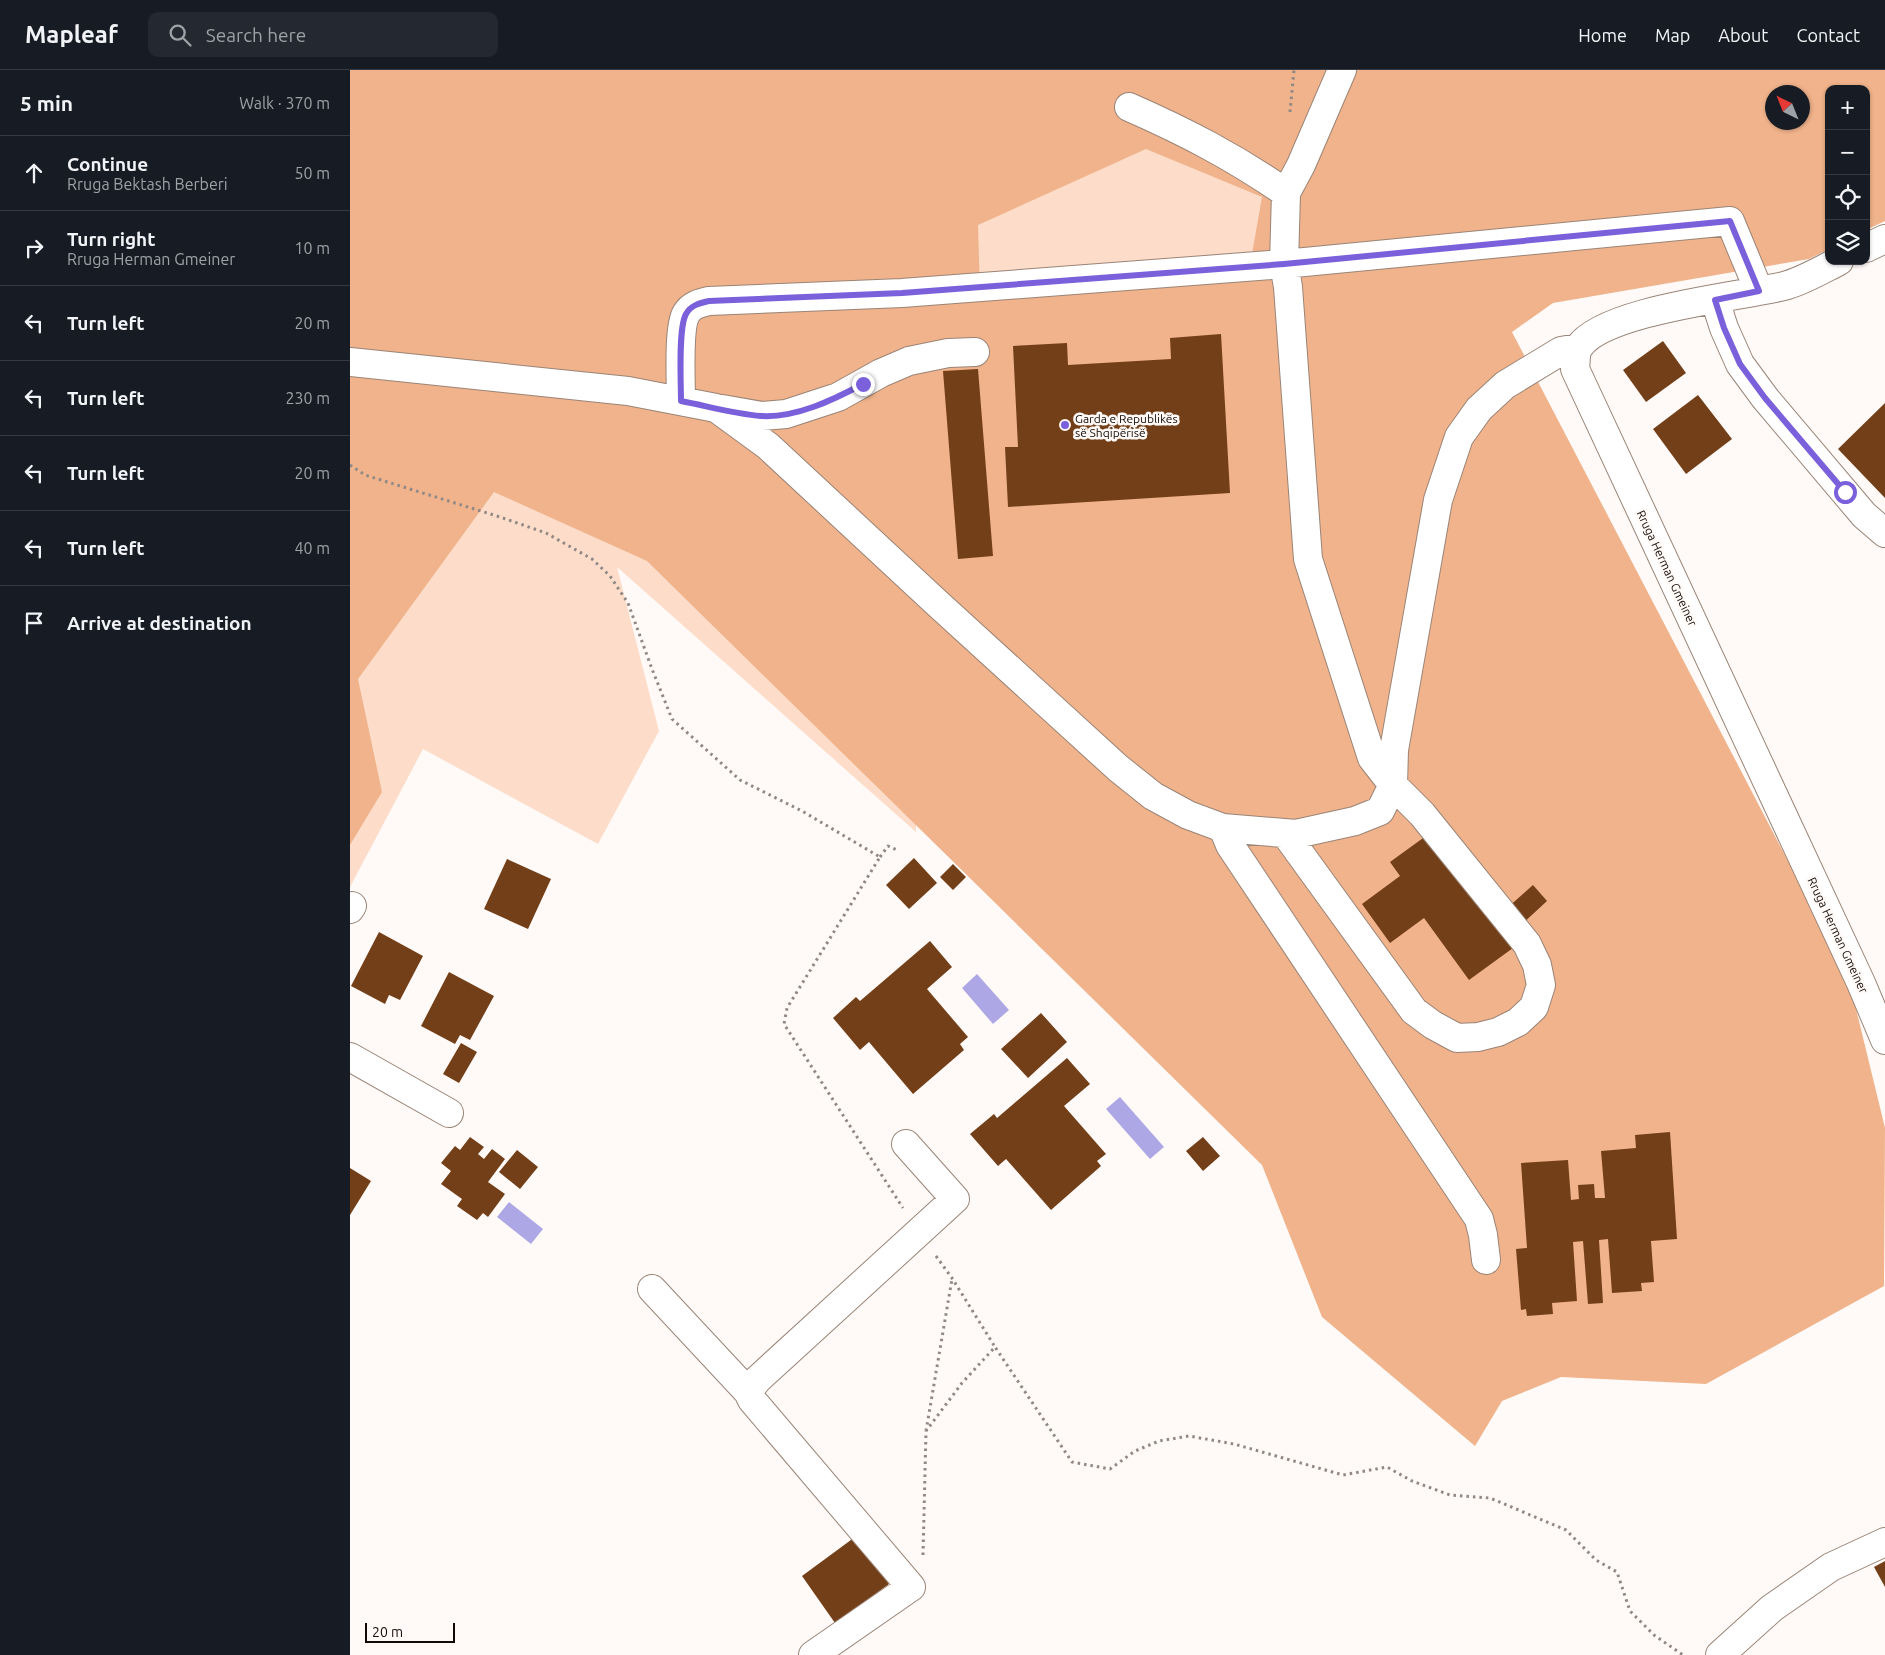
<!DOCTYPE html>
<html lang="en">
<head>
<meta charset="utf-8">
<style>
  :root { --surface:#171b24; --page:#242831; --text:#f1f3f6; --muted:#9ea1a6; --line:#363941 }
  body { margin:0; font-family:Ubuntu,sans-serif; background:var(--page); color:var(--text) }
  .controls { position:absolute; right:15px; top:15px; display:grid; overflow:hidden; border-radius:10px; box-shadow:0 1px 4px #0004 }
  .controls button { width:45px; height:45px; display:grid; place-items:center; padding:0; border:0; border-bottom:1px solid var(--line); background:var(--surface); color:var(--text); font:25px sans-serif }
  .compass { position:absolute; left:1415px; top:15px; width:45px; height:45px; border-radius:50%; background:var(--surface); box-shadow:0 1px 4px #0004; rotate:317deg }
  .scale { position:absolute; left:15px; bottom:12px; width:90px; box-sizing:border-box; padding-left:5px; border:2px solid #120a06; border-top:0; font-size:14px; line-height:18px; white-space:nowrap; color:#120a06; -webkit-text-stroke:4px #fffaf7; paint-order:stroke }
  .stop { position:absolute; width:15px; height:15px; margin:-11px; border:4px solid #7b60db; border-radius:50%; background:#fff }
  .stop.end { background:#7b60db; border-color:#fff; box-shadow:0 1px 5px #0008 }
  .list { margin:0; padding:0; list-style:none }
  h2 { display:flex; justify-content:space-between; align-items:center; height:65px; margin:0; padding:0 20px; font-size:21px }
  h2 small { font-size:16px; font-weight:400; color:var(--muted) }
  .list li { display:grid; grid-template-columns:32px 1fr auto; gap:15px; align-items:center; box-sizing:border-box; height:75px; padding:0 20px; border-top:1px solid var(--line) }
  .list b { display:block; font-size:19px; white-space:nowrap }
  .list p { margin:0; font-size:16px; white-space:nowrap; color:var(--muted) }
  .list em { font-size:16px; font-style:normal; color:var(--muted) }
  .icon { flex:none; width:28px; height:28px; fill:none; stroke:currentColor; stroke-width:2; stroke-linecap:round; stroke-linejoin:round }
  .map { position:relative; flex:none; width:1535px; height:1585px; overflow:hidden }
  header { display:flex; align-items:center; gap:30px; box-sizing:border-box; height:70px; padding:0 25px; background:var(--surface); border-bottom:1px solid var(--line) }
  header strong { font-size:24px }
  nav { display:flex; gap:28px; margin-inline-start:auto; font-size:18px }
  .search { width:350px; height:45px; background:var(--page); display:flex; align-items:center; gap:12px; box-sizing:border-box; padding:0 18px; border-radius:10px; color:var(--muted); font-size:19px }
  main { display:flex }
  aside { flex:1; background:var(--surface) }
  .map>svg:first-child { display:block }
  .green { fill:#fdddc9; fill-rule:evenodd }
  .forest { fill:#f0b38b; fill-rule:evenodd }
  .water { fill:#aea7e5 }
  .building { fill:#733f18 }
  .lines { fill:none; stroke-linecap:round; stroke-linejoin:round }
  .minor-casing { stroke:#9a8477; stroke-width:30 }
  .path { stroke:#8f8885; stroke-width:3; stroke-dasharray:2.5 4; stroke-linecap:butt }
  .minor { stroke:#fff; stroke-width:28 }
  .route { stroke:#7b60db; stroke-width:6 }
  .poi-dot { fill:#7b60db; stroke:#fffaf7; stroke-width:2 }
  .labels { text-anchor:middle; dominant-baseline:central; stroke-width:5; stroke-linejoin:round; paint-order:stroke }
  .poi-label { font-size:12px; fill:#120a06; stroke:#fffaf7; text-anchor:start }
  .street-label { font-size:12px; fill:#120a06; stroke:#fffaf7 }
</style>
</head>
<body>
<header>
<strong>Mapleaf</strong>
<div class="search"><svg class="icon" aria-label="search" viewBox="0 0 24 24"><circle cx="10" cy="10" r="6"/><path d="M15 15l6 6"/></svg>Search here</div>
<nav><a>Home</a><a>Map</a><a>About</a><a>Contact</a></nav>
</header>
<main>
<aside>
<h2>5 min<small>Walk · 370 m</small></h2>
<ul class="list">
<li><svg class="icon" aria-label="ahead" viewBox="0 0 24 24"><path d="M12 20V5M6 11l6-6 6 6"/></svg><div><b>Continue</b><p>Rruga Bektash Berberi</p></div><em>50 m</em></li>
<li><svg class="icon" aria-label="right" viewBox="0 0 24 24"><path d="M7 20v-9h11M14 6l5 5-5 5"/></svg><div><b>Turn right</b><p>Rruga Herman Gmeiner</p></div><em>10 m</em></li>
<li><svg class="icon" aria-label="left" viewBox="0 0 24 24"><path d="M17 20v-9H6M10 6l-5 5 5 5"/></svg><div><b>Turn left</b></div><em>20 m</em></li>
<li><svg class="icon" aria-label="left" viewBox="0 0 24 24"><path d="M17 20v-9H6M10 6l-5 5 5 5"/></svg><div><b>Turn left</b></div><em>230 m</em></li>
<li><svg class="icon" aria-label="left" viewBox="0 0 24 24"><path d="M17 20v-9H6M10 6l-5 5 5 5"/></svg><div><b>Turn left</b></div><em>20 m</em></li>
<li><svg class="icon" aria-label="left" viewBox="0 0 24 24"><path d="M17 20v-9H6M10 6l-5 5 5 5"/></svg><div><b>Turn left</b></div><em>40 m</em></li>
<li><svg class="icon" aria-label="arrive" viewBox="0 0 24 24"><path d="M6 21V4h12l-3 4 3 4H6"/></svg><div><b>Arrive at destination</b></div></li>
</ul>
</aside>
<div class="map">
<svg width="1535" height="1585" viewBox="0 0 1535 1585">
  <rect width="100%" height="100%" fill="#fffaf7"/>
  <path class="green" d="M0,0h1535l-19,19h-37v160l-914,49 1,534 -299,-265 42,164 -61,113 -175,-95 -73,138zM1422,22h30v30h-30z"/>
  <path class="forest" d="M0,0h1535v151l-19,9v-141h-37v160l-20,10 -256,44 -41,29 336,644 37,152 -1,158 -178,98 -145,-7 -59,24 -27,45 -153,-129 -60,-152 -615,-604 -153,-69 -136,187 24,113 -32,53zM1422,22h30v30h-30zM796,79l116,48 -13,74 -269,22 -2,-68z"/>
  <path class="water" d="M627,904l32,36 -16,14 -31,-36z
    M770,1027l44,50 -14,12 -44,-50z
    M159,1132l34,27 -12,15 -34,-27z"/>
  <path class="building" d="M871,264l9,159 -222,14 -3,-60h13l-5,-101 54,-3 1,22 103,-6 -1,-21z
    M1313,271l23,32 -40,29 -23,-32z
    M628,299l15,187 -35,3 -15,-188z
    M1348,325l34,44 -46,35 -33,-45z
    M1535,333v95l-47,-49z
    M1080,763l83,115 -44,32 -45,-62 -34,25 -28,-39 38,-28 -10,-14z
    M564,788l23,25 -28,26 -23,-24z
    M157,789l44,20 -23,50 -44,-20z
    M603,794l13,13 -13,13 -13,-13z
    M1183,815l14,16 -26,24 -15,-16z
    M29,862l44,24 -23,44 -11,-5 -4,9 -34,-18z
    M580,871l22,26 -25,22 41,48 -8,7 4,6 -51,44 -44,-52 -9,8 -27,-32 23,-21 4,4z
    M99,902l45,24 -24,44 -10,-5 -5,9 -34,-18z
    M691,943l26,29 -39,36 -27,-29z
    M111,973l16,9 -18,31 -16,-9z
    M717,988l23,26 -26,22 42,48 -9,7 4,5 -50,44 -45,-51 -8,7 -28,-32 24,-20 3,4z
    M1320,1062l7,107 -26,2 3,41 -13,1 1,8 -30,2 -4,-54 -9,1 4,63 -15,1 -5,-63 -10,1 4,59 -25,2 1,11 -26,2 -1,-7 -5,1 -5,-61 11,-1 -6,-85 47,-3 3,40 8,-1 -1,-14 16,-1 1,14h10l-4,-47 35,-3 -1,-13z
    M120,1067l14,10 -6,7 6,5 8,-10 13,10 -17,23 17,12 -17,23 -5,-4 -6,7 -20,-14 5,-7 -21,-15 10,-13 -10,-8 14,-17 5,4z
    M853,1067l17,19 -17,15 -17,-20z
    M167,1080l21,17 -18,22 -21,-17z
    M0,1098l21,13 -21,34z
    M505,1467l34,47 -54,39 -33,-47z
    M1535,1491v26l-11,-20z"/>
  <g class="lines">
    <defs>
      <path id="minor" d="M779,37c57,25 105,50 157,86
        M1516,178l19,-9
        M1489,191c-18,9 -36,20 -55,25 -46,11 -180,24 -205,61 -4,5 -3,16 -4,22l286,614 24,57
        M1365,230l9,28 16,36 25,34 99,117 21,18
        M0,292l278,29 88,17 52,38 169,157 181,165 35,28 35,19 35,13 73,6 59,-13 25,-10 13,-26 1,-35 44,-250 21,-63 20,-28 26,-24 56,-34 17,-3
        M331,331c0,-18 -3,-73 5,-87 5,-9 14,-11 23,-13l193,-8 382,-29 446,-43 29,70
        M372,339l40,7 24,-2 52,-17 43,-24 28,-12 39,-8 27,-1
        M873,758l7,17 249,374 4,16 3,25
        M935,763l129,178 19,14 24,13 21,-1 20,-5 20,-10 16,-15 7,-22 -4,-20 -10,-21 -105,-130 -29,-29 -21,-27 -64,-199 -20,-272 -4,-23 2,-71 15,-28 41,-95
        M0,839l2,-3
        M0,987l99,56
        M302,1219l96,103 4,8 159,187 -98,68
        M398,1322l9,-12 198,-181 -49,-55
        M1370,1585l52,-47 59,-41 54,-25"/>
    </defs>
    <use href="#minor" class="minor-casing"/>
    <path class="path" d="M940,42l4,-42
      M0,395l15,10 135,42 46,16 46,26 18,17 18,27 24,66 20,50 68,61 62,31 78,46 -93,151 -3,16 119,184
      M530,787l8,-11 11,5
      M586,1186l16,22 43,69
      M576,1361l26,-152
      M573,1485l3,-124 36,-48 33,-36 77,115 38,7 25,-18 24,-10 30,-5 45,8 109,31 44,-8 25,14 38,14 40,3 76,32 30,30 21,12 13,39 24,24 29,20"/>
    <use href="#minor" class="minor"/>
  </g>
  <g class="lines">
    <path class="route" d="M513,314c-30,16 -67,34 -102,32 -26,-2 -54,-10 -80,-15 0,-18 -3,-73 5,-87 5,-9 14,-11 23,-13l193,-8 382,-29 446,-43 29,70 -44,9 9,28 16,36 25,34 80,94"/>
  </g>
  <circle class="poi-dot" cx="715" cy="355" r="5"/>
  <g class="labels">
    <g class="poi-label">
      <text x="725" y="348">Garda e Republikës<tspan x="725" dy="14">së Shqipërisë</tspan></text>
    </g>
    <g class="street-label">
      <text transform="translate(1317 498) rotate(65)">Rruga Herman Gmeiner</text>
      <text transform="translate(1488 865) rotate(65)">Rruga Herman Gmeiner</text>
    </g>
  </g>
</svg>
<div class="controls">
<button>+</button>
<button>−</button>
<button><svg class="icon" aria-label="locate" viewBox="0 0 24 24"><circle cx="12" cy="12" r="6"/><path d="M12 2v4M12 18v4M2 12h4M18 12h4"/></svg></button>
<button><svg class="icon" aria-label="layers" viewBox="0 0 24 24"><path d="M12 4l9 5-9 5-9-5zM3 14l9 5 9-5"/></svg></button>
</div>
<svg class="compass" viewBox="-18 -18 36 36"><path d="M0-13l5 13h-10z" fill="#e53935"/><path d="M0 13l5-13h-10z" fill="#9ea1a6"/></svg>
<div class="scale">20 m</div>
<div class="stop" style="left:1495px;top:422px"></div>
<div class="stop end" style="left:513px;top:314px"></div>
</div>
</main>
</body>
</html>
